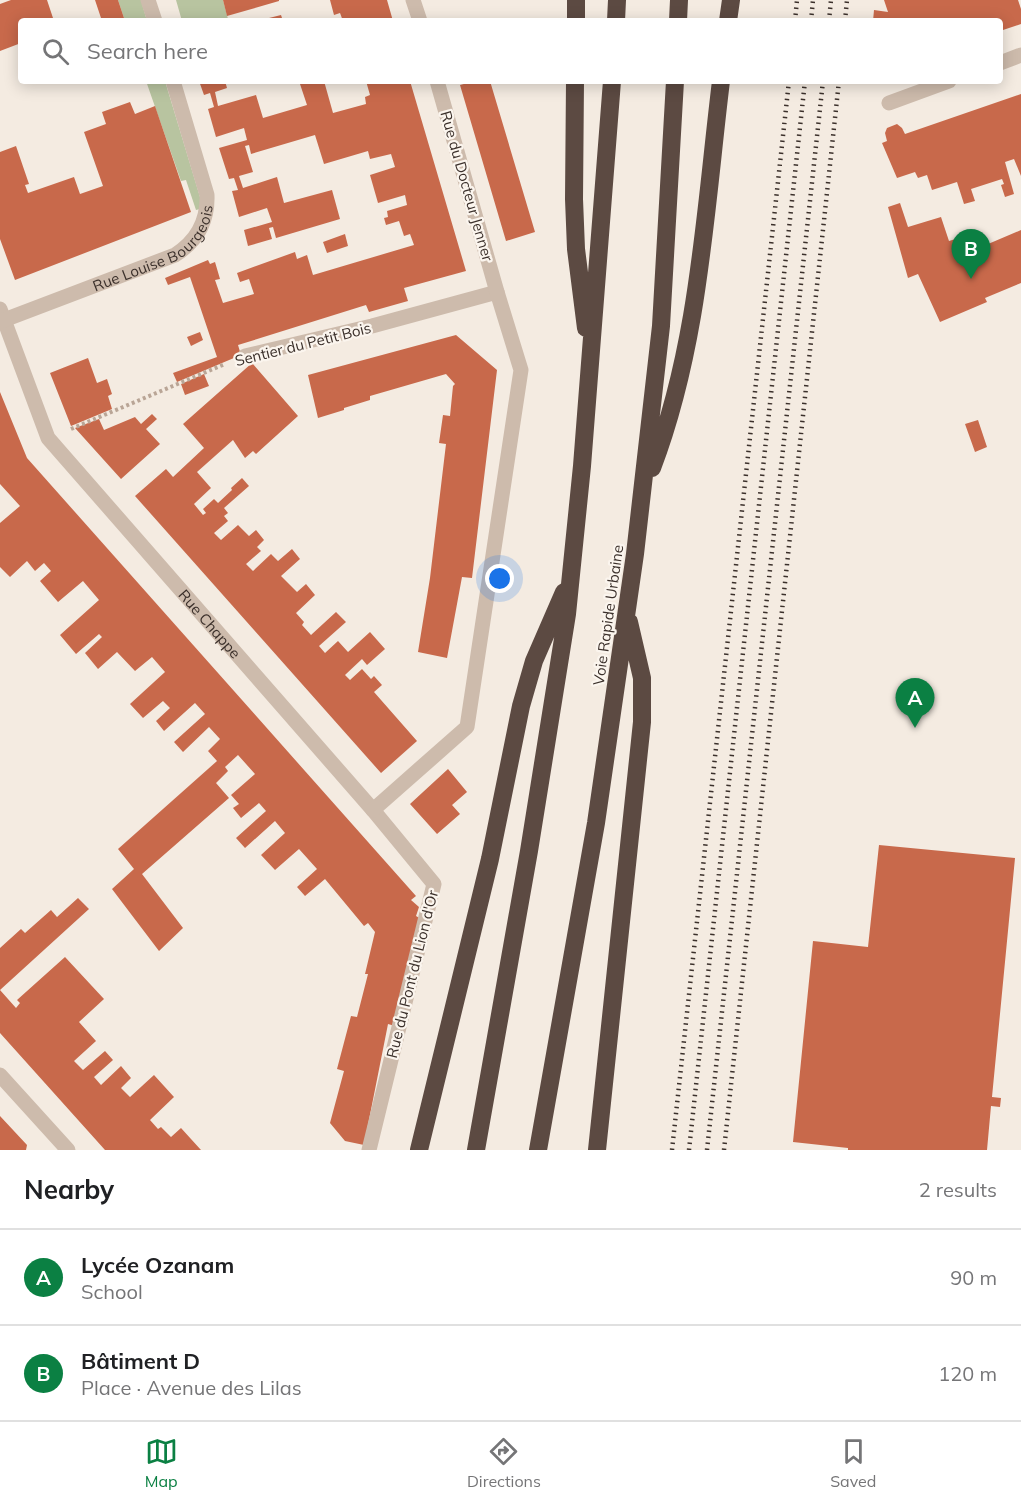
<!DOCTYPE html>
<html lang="en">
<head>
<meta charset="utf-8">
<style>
  :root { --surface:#fff; --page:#f6f6f6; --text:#202124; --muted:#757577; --line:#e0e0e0; --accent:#0b8043 }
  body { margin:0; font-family:Mulish,sans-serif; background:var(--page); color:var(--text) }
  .you { position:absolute; left:500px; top:579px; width:21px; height:21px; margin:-15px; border:4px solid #fff; border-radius:50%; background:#1a73e8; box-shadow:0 0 0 9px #1a73e833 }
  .badge { display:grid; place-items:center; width:39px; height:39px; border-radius:50%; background:var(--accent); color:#fff; font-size:20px; font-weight:700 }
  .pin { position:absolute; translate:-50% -50px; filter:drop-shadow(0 2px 3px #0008) }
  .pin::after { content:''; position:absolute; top:32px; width:21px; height:18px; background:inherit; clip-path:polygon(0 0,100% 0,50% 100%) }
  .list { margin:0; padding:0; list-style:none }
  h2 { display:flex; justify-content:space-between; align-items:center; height:78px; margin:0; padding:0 24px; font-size:26px }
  h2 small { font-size:20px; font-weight:400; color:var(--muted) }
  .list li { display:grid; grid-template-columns:39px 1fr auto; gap:18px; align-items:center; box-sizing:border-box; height:96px; padding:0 24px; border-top:2px solid var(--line) }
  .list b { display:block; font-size:22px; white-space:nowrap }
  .list p { margin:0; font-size:20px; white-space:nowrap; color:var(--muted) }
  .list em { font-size:20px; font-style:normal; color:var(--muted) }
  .icon { flex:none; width:33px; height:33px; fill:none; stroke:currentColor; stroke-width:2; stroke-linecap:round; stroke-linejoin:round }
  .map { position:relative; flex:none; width:1021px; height:1150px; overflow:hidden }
  .search { position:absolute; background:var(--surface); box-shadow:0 3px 15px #0003; left:18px; right:18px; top:18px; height:66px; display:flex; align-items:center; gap:15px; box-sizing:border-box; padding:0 21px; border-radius:6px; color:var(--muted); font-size:22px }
  .sheet { height:270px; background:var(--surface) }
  nav { display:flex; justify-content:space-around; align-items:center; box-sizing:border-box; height:84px; border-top:2px solid var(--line); background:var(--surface); font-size:16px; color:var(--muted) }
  nav a { display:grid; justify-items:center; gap:3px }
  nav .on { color:var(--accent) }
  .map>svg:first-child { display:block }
  .green { fill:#b8c4a0 }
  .building { fill:#c8694b }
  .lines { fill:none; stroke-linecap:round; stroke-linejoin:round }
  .path { stroke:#b9a596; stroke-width:4; stroke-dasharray:3 3; stroke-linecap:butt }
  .minor { stroke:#cdbbac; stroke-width:15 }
  .highway { stroke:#5c4a42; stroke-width:18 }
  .rail { stroke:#3b302b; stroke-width:4.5; stroke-dasharray:1.5 4.5; stroke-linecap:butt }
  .labels { text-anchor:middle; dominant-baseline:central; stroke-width:4.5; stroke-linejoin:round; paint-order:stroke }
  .street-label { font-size:15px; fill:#3b302b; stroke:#fbf5ee }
</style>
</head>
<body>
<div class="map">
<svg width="1021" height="1150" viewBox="0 0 1021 1150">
  <rect width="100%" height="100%" fill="#f4ebe1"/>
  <path class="green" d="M118,0h23l6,21h-22z
    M176,0h47l5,19 -8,2h-38z
    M146,81h19l35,116v12l-4,1 -10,-30 -5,1z"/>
  <path class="building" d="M11,0h36l7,21h-33v22l-21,8v-47z
    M95,0h23l7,21h-23z
    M223,0h56v1l-52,15z
    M330,0h57l6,21h-50l-3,-8 -6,2z
    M884,0h134l3,9v15l-21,7v-10h-127l1,-11 14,2z
    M281,15l2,6h-22v-1z
    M199,81h26l2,7 -12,4 3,14 38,-11 7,23 44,-13 -7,-21 10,-3h14l9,32 33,-9 -1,-7 5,-2 -4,-14h44l56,190 -62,17 4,13 -39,11 -3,-7 -128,40 3,10 -64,27 -4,-9 44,-16 -27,-80 -22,8 -3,-7 43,-18 2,4 5,-2 5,17 -5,1 8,23 31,-9 -5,-15 -9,3 -3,-9 58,-21 2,7 10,-4 6,20 101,-30 -4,-11 -6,2 -5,-15 -13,4 -2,-7 4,-1 -1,-6 20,-6 -2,-10 -27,8 -8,-28 25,-8 -4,-13 -21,5 -2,-8 -44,13 -9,-29 -64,19 -2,-9 -4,1 8,26 -14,4 4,12 34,-11 7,26 48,-13 8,29 -64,19 -3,-11 -4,1 3,11 -24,7 -4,-16 28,-8 -5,-14 -28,9 -7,-26 6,-1 -4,-12 -5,1 -10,-31 28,-8 -3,-12 -28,9 -8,-28 6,-2 -4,-14 -6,2z
    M475,81h15l45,151 -29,9 -46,-156z
    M1021,94v82l-7,-17 -9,3 9,32 -9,3 -4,-12 3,-1 -2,-5 -31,10 4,12 -11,3 -7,-22 -25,8 -5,-15 -9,3 -3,-6 -18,6 -15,-35 5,-2 -2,-8 2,-5 10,-4 5,4 3,6z
    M130,102l5,12 20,-8 36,106 -176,68 -15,-41v-87l16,-6 13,38 -4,1 3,8 46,-16 6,17 23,-8 -19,-54 22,-8 -4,-12z
    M900,203l8,24 33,-10 8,24 13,-4 5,16 54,-23v53l-36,15 2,4 -47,20 -22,-48 -10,4 -20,-71z
    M345,234l3,12 -21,7 -4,-11z
    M200,332l3,8 -12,6 -4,-9z
    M456,335l41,35 -25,208 -10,-1 -15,81 -29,-6 12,-74 16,-134 -7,-1 4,-28 7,1 3,-30 2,-2 -9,-10 -76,22v4l-26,8v2l-26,8 -10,-43z
    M88,358l9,25 10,-4 5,15 -4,2 4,13 -41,17 -21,-53z
    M252,363l46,53 -42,38 -3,-3 -8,7 -12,-18 -36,32 14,16 -17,16 9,11 3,-2 -3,-4 11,-10 4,4 14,-13 -1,-2 11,-10 7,8 -25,22 4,5 -4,3 4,5 -14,12 7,7 17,-15 11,11 7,-6 8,10 -7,7 4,4 -15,13 7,7 18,-17 7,7 14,-12 8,10 -19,17 16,16 9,-8 9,11 -19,18 8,9 -2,3 9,10 25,-23 10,10 -27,24 6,7 13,-12 10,11 22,-20 15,17 -18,16 -5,-6 -17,16 5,5 12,-11 9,10 3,-3 8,9 -8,7 43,49 -36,32 -246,-277 31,-27 7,8 31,-29 -21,-24z
    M204,374l5,12 -24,9 -4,-11z
    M0,392l27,66 389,438 -5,4 8,7 -3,9 5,3 -26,107 -7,-2 -24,121 -19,-4 -15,-18 14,-52 -7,-2 14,-53 6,1 11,-43h-3l10,-42 -7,-9 -4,3 -39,-47 -20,17 -8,-9 20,-18 -18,-20 -24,21 -14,-15 24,-22 -10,-12 -30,27 -9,-10 30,-27 -7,-8 -18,15 -8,-10 6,-4 -8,-9 24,-21 -17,-19 -13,12 3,4 -12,12 13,15 -87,76 41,54 -24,23 -47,-62 22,-20 -16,-20 99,-88 -9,-10 12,-12 -11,-12 -26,25 -9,-10 31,-28 -10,-11 -31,28 -8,-10 14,-13 -7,-7 -20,17 -13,-14 35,-32 -13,-15 -17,14 -18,-19 -19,17 -13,-16 17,-16 -3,-3 -23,20 -16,-19 39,-35 -16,-19 -25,21 -18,-21 11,-10 -7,-8 -9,8 -8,-10 -17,16 -10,-10v-44l20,-17 -20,-22z
    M152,414l5,5 -11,10 14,15 -39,35 -46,-51 24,-9 5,11 31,-13 6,7z
    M978,420l9,27 -12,5 -10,-28z
    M448,769l19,23 -15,13 8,9 -23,20 -27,-30z
    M879,845l136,13 -23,239 9,1 -1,9 -9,-1 -4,44h-139v-2l-55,-6 20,-201 55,6z
    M78,898l11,11 -89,81v-42l21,-19 4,4 26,-23 6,7z
    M65,957l39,42 -25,23 17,19 -22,20 9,9 22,-19 8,9 -19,17 7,8 20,-19 10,12 -10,10 9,9 24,-22 20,22 -24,23 8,9 3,-2 10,10 10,-9 20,22h-96l-105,-117v-43l16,18 4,-5 -3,-3z
    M0,1116l27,29 -1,5h-26z"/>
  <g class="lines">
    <path class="path" d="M71,429l154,-65"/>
    <g class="minor">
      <path d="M148,0l7,21"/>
      <path d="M413,0l7,21"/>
      <path d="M1000,63l21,-8"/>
      <path d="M889,103l60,-22"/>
      <path id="s1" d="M0,309l48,129 325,372 61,74 -65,266"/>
      <path id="s2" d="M4,320l171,-65c22,-14 33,-33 32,-60l-34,-114"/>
      <path d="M245,356l127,-30 125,-34"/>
      <path d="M373,810l94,-83 54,-357 -24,-78 -60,-211"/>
      <path d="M0,1075l68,75"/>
    </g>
    <path class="highway" d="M576,0v21
      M616,21l1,-21
      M678,21l1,-21
      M728,21l3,-21
      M575,81l-1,118 2,50 10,79
      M652,468c47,-123 53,-257 69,-387
      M419,1150l71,-291 31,-153 13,-45 30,-69
      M476,1150l53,-299 38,-237 15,-148 30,-385
      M538,1150l58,-327 39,-269 26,-228 14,-245
      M597,1150l45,-428v-44l-13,-56"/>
    <path class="rail" d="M795,21l2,-21
      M811,21l2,-21
      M829,21l2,-21
      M845,21l2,-21
      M672,1150l117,-1069
      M689,1150l116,-1069
      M707,1150l116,-1069
      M724,1150l115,-1069"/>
  </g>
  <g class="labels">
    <g class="street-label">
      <text transform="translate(467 186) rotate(74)">Rue du Docteur Jenner</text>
      <text stroke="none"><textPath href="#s2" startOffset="170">Rue Louise Bourgeois</textPath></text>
      <text transform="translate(303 344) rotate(-14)">Sentier du Petit Bois</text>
      <text transform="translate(608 615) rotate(-82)">Voie Rapide Urbaine</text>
      <text stroke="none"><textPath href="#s1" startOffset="384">Rue Chappe</textPath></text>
      <text transform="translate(412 974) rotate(-76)">Rue du Pont du Lion d'Or</text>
    </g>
  </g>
</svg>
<div class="you"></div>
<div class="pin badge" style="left:915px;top:728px">A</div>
<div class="pin badge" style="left:971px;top:279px">B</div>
<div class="search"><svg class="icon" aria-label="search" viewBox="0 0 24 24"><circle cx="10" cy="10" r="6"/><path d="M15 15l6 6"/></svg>Search here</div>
</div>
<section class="sheet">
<h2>Nearby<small>2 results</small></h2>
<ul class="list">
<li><span class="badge">A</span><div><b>Lycée Ozanam</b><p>School</p></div><em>90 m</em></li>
<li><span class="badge">B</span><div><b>Bâtiment D</b><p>Place · Avenue des Lilas</p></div><em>120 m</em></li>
</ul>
</section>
<nav>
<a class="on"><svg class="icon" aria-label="map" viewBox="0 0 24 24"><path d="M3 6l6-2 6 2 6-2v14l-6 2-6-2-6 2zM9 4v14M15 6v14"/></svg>Map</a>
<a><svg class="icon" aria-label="directions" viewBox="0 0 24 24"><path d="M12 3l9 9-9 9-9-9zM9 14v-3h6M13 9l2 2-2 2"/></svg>Directions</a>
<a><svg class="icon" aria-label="saved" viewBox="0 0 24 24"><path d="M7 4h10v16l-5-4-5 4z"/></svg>Saved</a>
</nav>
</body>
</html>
